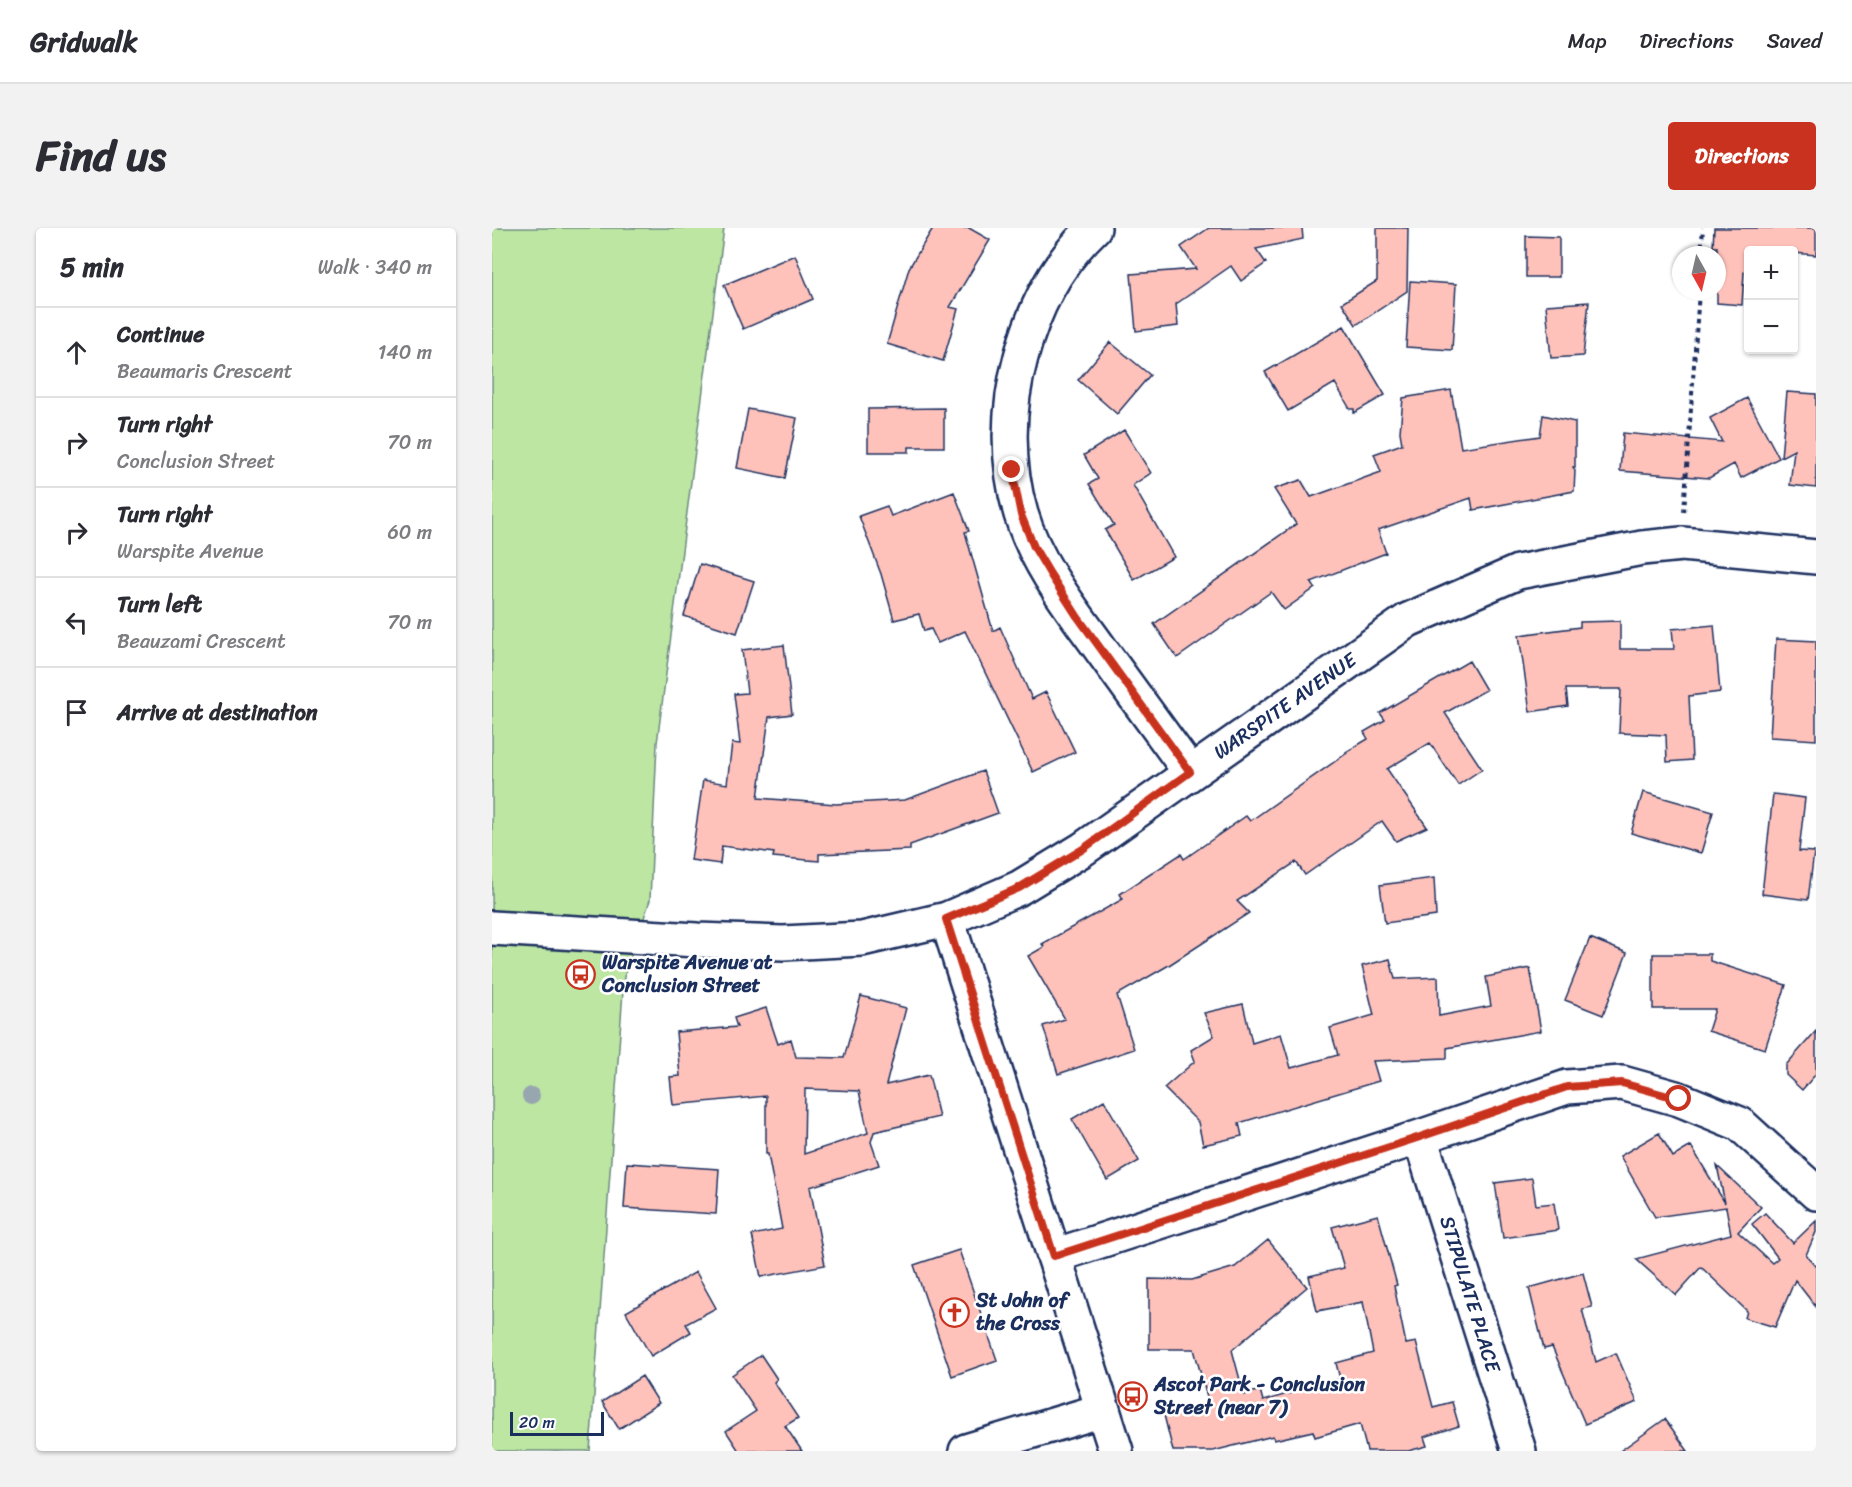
<!DOCTYPE html>
<html lang="en">
<head>
<meta charset="utf-8">
<style>
  :root { --surface:#fff; --page:#f2f2f3; --text:#2b2b33; --muted:#7c7c81; --line:#e1e1e2; --accent:#c8321e }
  body { margin:0; font-family:Sriracha,sans-serif; background:var(--page); color:var(--text) }
  .controls { position:absolute; right:18px; top:18px; display:grid; overflow:hidden; border-radius:6px; box-shadow:0 2px 4px #0004 }
  .controls button { width:54px; height:54px; display:grid; place-items:center; padding:0; border:0; border-bottom:2px solid var(--line); background:var(--surface); color:var(--text); font:30px sans-serif }
  .compass { position:absolute; left:1180px; top:18px; width:54px; height:54px; border-radius:50%; background:var(--surface); box-shadow:0 2px 4px #0004; rotate:172deg }
  .scale { position:absolute; left:18px; bottom:15px; width:94px; box-sizing:border-box; padding-left:6px; border:3px solid #1b2f5e; border-top:0; font-size:16px; line-height:21px; white-space:nowrap; color:#1b2f5e; -webkit-text-stroke:4px #fff; paint-order:stroke }
  .stop { position:absolute; width:18px; height:18px; margin:-14px; border:4px solid #c8321e; border-radius:50%; background:#fff }
  .stop.end { background:#c8321e; border-color:#fff; box-shadow:0 2px 6px #0008 }
  .list { margin:0; padding:0; list-style:none }
  h2 { display:flex; justify-content:space-between; align-items:center; height:78px; margin:0; padding:0 24px; font-size:26px }
  h2 small { font-size:20px; font-weight:400; color:var(--muted) }
  .list li { display:grid; grid-template-columns:39px 1fr auto; gap:18px; align-items:center; box-sizing:border-box; height:90px; padding:0 24px; border-top:2px solid var(--line) }
  .list b { display:block; font-size:22px; white-space:nowrap }
  .list p { margin:0; font-size:20px; white-space:nowrap; color:var(--muted) }
  .list em { font-size:20px; font-style:normal; color:var(--muted) }
  .icon { flex:none; width:33px; height:33px; fill:none; stroke:currentColor; stroke-width:2; stroke-linecap:round; stroke-linejoin:round }
  .map { position:relative; flex:none; width:1324px; height:1223px; overflow:hidden; border-radius:6px }
  header { display:flex; align-items:center; gap:36px; box-sizing:border-box; height:84px; padding:0 30px; background:var(--surface); border-bottom:2px solid var(--line) }
  header strong { font-size:28px }
  nav { display:flex; gap:33px; margin-inline-start:auto; font-size:21px }
  .intro { display:flex; align-items:center; justify-content:space-between; box-sizing:border-box; height:144px; padding:0 36px }
  h1 { margin:0; font-size:42px }
  .button { padding:15px 27px; border-radius:6px; background:var(--accent); color:#fff; font-size:21px; font-weight:700 }
  main { display:flex; gap:36px; padding:0 36px }
  aside { flex:1; background:var(--surface); border-radius:6px; box-shadow:0 2px 4px #0004 }
  .map>svg:first-child { display:block }
  .green { fill:#bce6a2; stroke:#6c8a80; stroke-width:1.5 }
  .building { fill:#fec2bb; stroke:#1b2f5e; stroke-width:1.5; fill-rule:evenodd }
  .lines { fill:none; stroke-linecap:round; stroke-linejoin:round }
  .street-casing { stroke:#1b2f5e; stroke-width:38 }
  .secondary-casing { stroke:#1b2f5e; stroke-width:38 }
  .path { stroke:#1b2f5e; stroke-width:4; stroke-dasharray:4.5 4.5; stroke-linecap:butt }
  .street { stroke:#fff; stroke-width:33 }
  .secondary { stroke:#fff; stroke-width:33 }
  .tree { fill:#98a6b0 }
  .route { stroke:#c8321e; stroke-width:8 }
  .labels { text-anchor:middle; dominant-baseline:central; stroke-width:5; stroke-linejoin:round; paint-order:stroke }
  .street-label { font-size:20px; fill:#1b2f5e; stroke:#fff }
  .poi-label { font-size:20px; font-weight:bold; fill:#1b2f5e; stroke:#fff; text-anchor:start }
</style>
</head>
<body>
<header>
<strong>Gridwalk</strong>
<nav><a>Map</a><a>Directions</a><a>Saved</a></nav>
</header>
<div class="intro"><h1>Find us</h1><a class="button">Directions</a></div>
<main>
<aside>
<h2>5 min<small>Walk · 340 m</small></h2>
<ul class="list">
<li><svg class="icon" aria-label="ahead" viewBox="0 0 24 24"><path d="M12 20V5M6 11l6-6 6 6"/></svg><div><b>Continue</b><p>Beaumaris Crescent</p></div><em>140 m</em></li>
<li><svg class="icon" aria-label="right" viewBox="0 0 24 24"><path d="M7 20v-9h11M14 6l5 5-5 5"/></svg><div><b>Turn right</b><p>Conclusion Street</p></div><em>70 m</em></li>
<li><svg class="icon" aria-label="right" viewBox="0 0 24 24"><path d="M7 20v-9h11M14 6l5 5-5 5"/></svg><div><b>Turn right</b><p>Warspite Avenue</p></div><em>60 m</em></li>
<li><svg class="icon" aria-label="left" viewBox="0 0 24 24"><path d="M17 20v-9H6M10 6l-5 5 5 5"/></svg><div><b>Turn left</b><p>Beauzami Crescent</p></div><em>70 m</em></li>
<li><svg class="icon" aria-label="arrive" viewBox="0 0 24 24"><path d="M6 21V4h12l-3 4 3 4H6"/></svg><div><b>Arrive at destination</b></div></li>
</ul>
</aside>
<div class="map">
<svg width="1324" height="1223" viewBox="0 0 1324 1223">
  <rect width="100%" height="100%" fill="#fff"/>
  <filter id="ink" filterUnits="userSpaceOnUse"><feTurbulence type="fractalNoise" baseFrequency=".0167" numOctaves="2"/><feDisplacementMap in="SourceGraphic" scale="12" xChannelSelector="R" yChannelSelector="G"/><feConvolveMatrix kernelMatrix="1 2 1 2 8 2 1 2 1" color-interpolation-filters="sRGB"/></filter>
  <g filter="url(#ink)">
    <path class="green" d="M0,0h232l-67,515 -7,157 -26,77 -34,474h-98z"/>
    <path class="building" d="M441,0h36l21,12 -40,67 8,2 -15,52 -56,-17 22,-76z
      M717,0h93l1,11 -47,10 10,14 -25,18 -10,-15 -55,38 2,22 -42,5 -5,-57 65,-5 -15,-22z
      M885,0h31l-1,63 -51,34 -14,-22 35,-22z
      M1222,0h102v27l-22,-2v-3h-45v23l-5,-1 -2,33 -25,-2v-56h-4z
      M1034,8l33,1v40h-33z
      M303,27l18,44 -70,30 -19,-44z
      M918,53l46,3 -4,66 -46,-3z
      M1097,74l-6,54 -32,2 -5,-53z
      M852,98l41,69 -31,18v-4h-4l-15,-26 -47,28 -23,-39z
      M618,114l40,33 -33,39 -39,-34z
      M959,162l10,58 79,-12 3,-21 32,7v45h-2l2,4 -1,20 -101,19 -2,-12 -93,32 8,23 -75,29 4,6 -31,22 -13,-18 -94,66 -23,-34 142,-100 -22,-35 27,-9 10,17 70,-25 -7,-18 28,-10 -2,-12 3,-34z
      M1295,164l29,2v94l-26,-3 4,-35 -13,7z
      M1255,170l32,60 -38,20 -7,-14 -25,14 -89,-7 3,-38 99,9 -12,-24z
      M452,180v39h-35v5h-41v-43z
      M256,181l49,9 -12,60 -48,-10z
      M632,202l27,43 -18,12 41,72 -40,23 -29,-50 9,-5 -25,-41 9,-5 -14,-24z
      M462,264l15,39 -4,1 28,99 7,-4 32,72 14,-7 29,60 -42,20 -68,-141 -27,12 -7,-14 -7,2 -5,-17 -25,6 -13,-46 -22,-58 28,-10 4,10z
      M208,336l54,17 -17,52 -53,-17z
      M1128,393v28h54l-2,-20 42,-4 6,67 -31,4 3,64 -25,2 -1,-27 -47,-2 2,-44h-55l2,17 -38,6 -11,-77 61,-8v-5z
      M1284,411l40,2v99l-46,-3z
      M292,417l8,69 -23,3 -11,81 78,6 69,-4 78,-29 15,42 -88,32v5l-91,4v7l-46,-4 1,-4 -52,-7 -2,18 -29,-4 12,-80 24,4 5,-41 8,1 -6,-50 13,-1 -5,-43z
      M977,433l17,29 -41,23 37,56 -24,16 -28,-42 -43,26 40,58 -31,14 -14,-20 -77,54 -9,-13 -59,39 12,12 -80,52 -52,30 17,54 -76,25 -15,-48 22,-7 -37,-63 16,-9 -2,-3 81,-45 -3,-5 61,-40 3,5 62,-43 4,5 97,-68 -1,-1 22,-13 -4,-7 21,-12 -5,-7z
      M1151,564l70,20 -12,41 -70,-20z
      M1281,566l32,4 -6,53 15,1 -6,48 -46,-6z
      M942,650l2,38 -51,7 -5,-38z
      M1098,710l37,15 -24,62 -38,-15z
      M1161,726h57v7l76,24 -21,64 -57,-18 7,-22h-62z
      M898,731l5,20 43,-2 1,39 52,-10 -5,-29 44,-9 11,63 -94,17v10l-74,3 6,20 -140,42 3,13 -39,9 -5,-23 -34,-34 31,-27 -4,-11 23,-14 -10,-23 39,-9 9,39 29,-9 10,34 47,-13 -8,-27 44,-13 -12,-49z
      M369,768l45,12 -20,77 43,-10 10,42 -65,15 -3,10 8,23 -69,22 15,78 -64,12 -9,-42 30,-6 -14,-75h-2v-58l-93,9 -3,-28 10,-1 -4,-44 61,-5 -3,-9 32,-10 12,36 13,-5 5,18 48,1zM313,861l54,2 9,42 -64,21z
      M1324,803v43l-14,16 -16,-15v-10z
      M612,872l35,61 -32,19 -35,-61z
      M1167,905l14,24 18,-11 34,57 -8,-37 44,41 -23,25 34,31 6,-5 -26,-34 13,-11 28,30 23,-22v11l-10,23 10,11v41l-21,-27 -20,47 -30,-9 2,-7 -46,-44 -25,28 -40,-36 95,-25 -5,-27 -71,10 -35,-61z
      M135,935l92,6 -3,45 -92,-6z
      M1040,950l4,27 18,-2 4,27 -55,8 -8,-55z
      M886,987l19,70 -3,1 12,58 10,-2 17,65 19,-5 7,24 -35,11 3,9 -19,5h-41l-7,-27 -45,13 -2,-6 -39,9 -1,-4 -60,15h-40l-9,-36 45,-11 -15,-55h-45v-70l43,1 43,-13 33,-27 39,47 -75,63 12,45 16,-5 3,11 77,-22 -4,-16 37,-10 -10,-51 -46,9 -8,-35 35,-8 -12,-41z
      M467,1022l38,110 -45,16 -38,-111z
      M204,1044l20,36 -30,16 5,8 -40,24 -25,-44z
      M1091,1045l9,34 -10,2 14,53 20,-9 21,49 -52,22 -33,-77 -8,2 -15,-61z
      M269,1127l16,24 -3,3 24,36 -13,8 17,25h-63l-13,-20 30,-20 -24,-36z
      M150,1148l17,27 -40,26 -17,-27z
      M1173,1191l23,32h-68z"/>
    <g class="lines">
      <defs>
        <path id="street" d="M602,0c-37,35 -60,80 -73,129 -14,51 -15,106 0,157 15,50 51,95 81,137 29,40 59,81 88,121
          M928,909l99,314
          M562,1028l366,-119 147,-50 55,-4 57,16 61,25 76,69
          M474,1223l137,-41"/>
        <path id="secondary" d="M455,691l169,532
          M0,700l205,12 86,3 79,-4 85,-20 72,-31 64,-39 325,-229 110,-48 124,-24 40,-4 134,13"/>
      </defs>
      <use href="#street" class="street-casing"/>
      <use href="#secondary" class="secondary-casing"/>
      <path class="path" d="M1209,27l2,-27
        M1192,284l15,-221"/>
      <use href="#street" class="street"/>
      <use href="#secondary" class="secondary"/>
    </g>
    <circle class="tree" cx="39" cy="868" r="9"/>
  </g>
  <g class="lines" filter="url(#ink)">
    <path class="route" d="M520,242l9,45 13,32 16,27 27,42 113,156 -107,77 -64,39 -73,31 108,337 366,-119 147,-50 55,-4 57,16"/>
  </g>
  <defs>
    <symbol id="bus-ring" viewBox="-11 -11 22 22"><circle r="9.5" fill="#fff" stroke="#c8321e" stroke-width="1.5"/><path d="M-5-6H5V4H4V6H2V4H-2V6H-4V4H-5ZM-3.5-4V0h7V-4ZM-3.5 1.2v1.5H-2V1.2ZM2 1.2v1.5H3.5V1.2Z" fill="#c8321e"/></symbol>
    <symbol id="church-ring" viewBox="-11 -11 22 22"><circle r="9.5" fill="#fff" stroke="#c8321e" stroke-width="1.5"/><path d="M-1.2-6h2.4v3.5h3.3v2.4h-3.3V6h-2.4V-.1h-3.3v-2.4h3.3Z" fill="#c8321e"/></symbol>
  </defs>
  <g fill-rule="evenodd">
    <use href="#bus-ring" x="72" y="730" width="33" height="33"/>
    <use href="#church-ring" x="446" y="1068" width="33" height="33"/>
    <use href="#bus-ring" x="624" y="1152" width="33" height="33"/>
  </g>
  <g class="labels">
    <g class="street-label">
      <text transform="translate(793 478) rotate(-35)">WARSPITE AVENUE</text>
      <text transform="translate(978 1066) rotate(73)">STIPULATE PLACE</text>
    </g>
    <g class="poi-label">
      <text x="110" y="734">Warspite Avenue at<tspan x="110" dy="23">Conclusion Street</tspan></text>
      <text x="484" y="1072">St John of<tspan x="484" dy="23">the Cross</tspan></text>
      <text x="662" y="1156">Ascot Park - Conclusion<tspan x="662" dy="23">Street (near 7)</tspan></text>
    </g>
  </g>
</svg>
<div class="controls">
<button>+</button>
<button>−</button>
</div>
<svg class="compass" viewBox="-18 -18 36 36"><path d="M0-13l5 13h-10z" fill="#e53935"/><path d="M0 13l5-13h-10z" fill="#7c7c81"/></svg>
<div class="scale">20 m</div>
<div class="stop" style="left:1187px;top:871px"></div>
<div class="stop end" style="left:520px;top:242px"></div>
</div>
</main>
</body>
</html>
